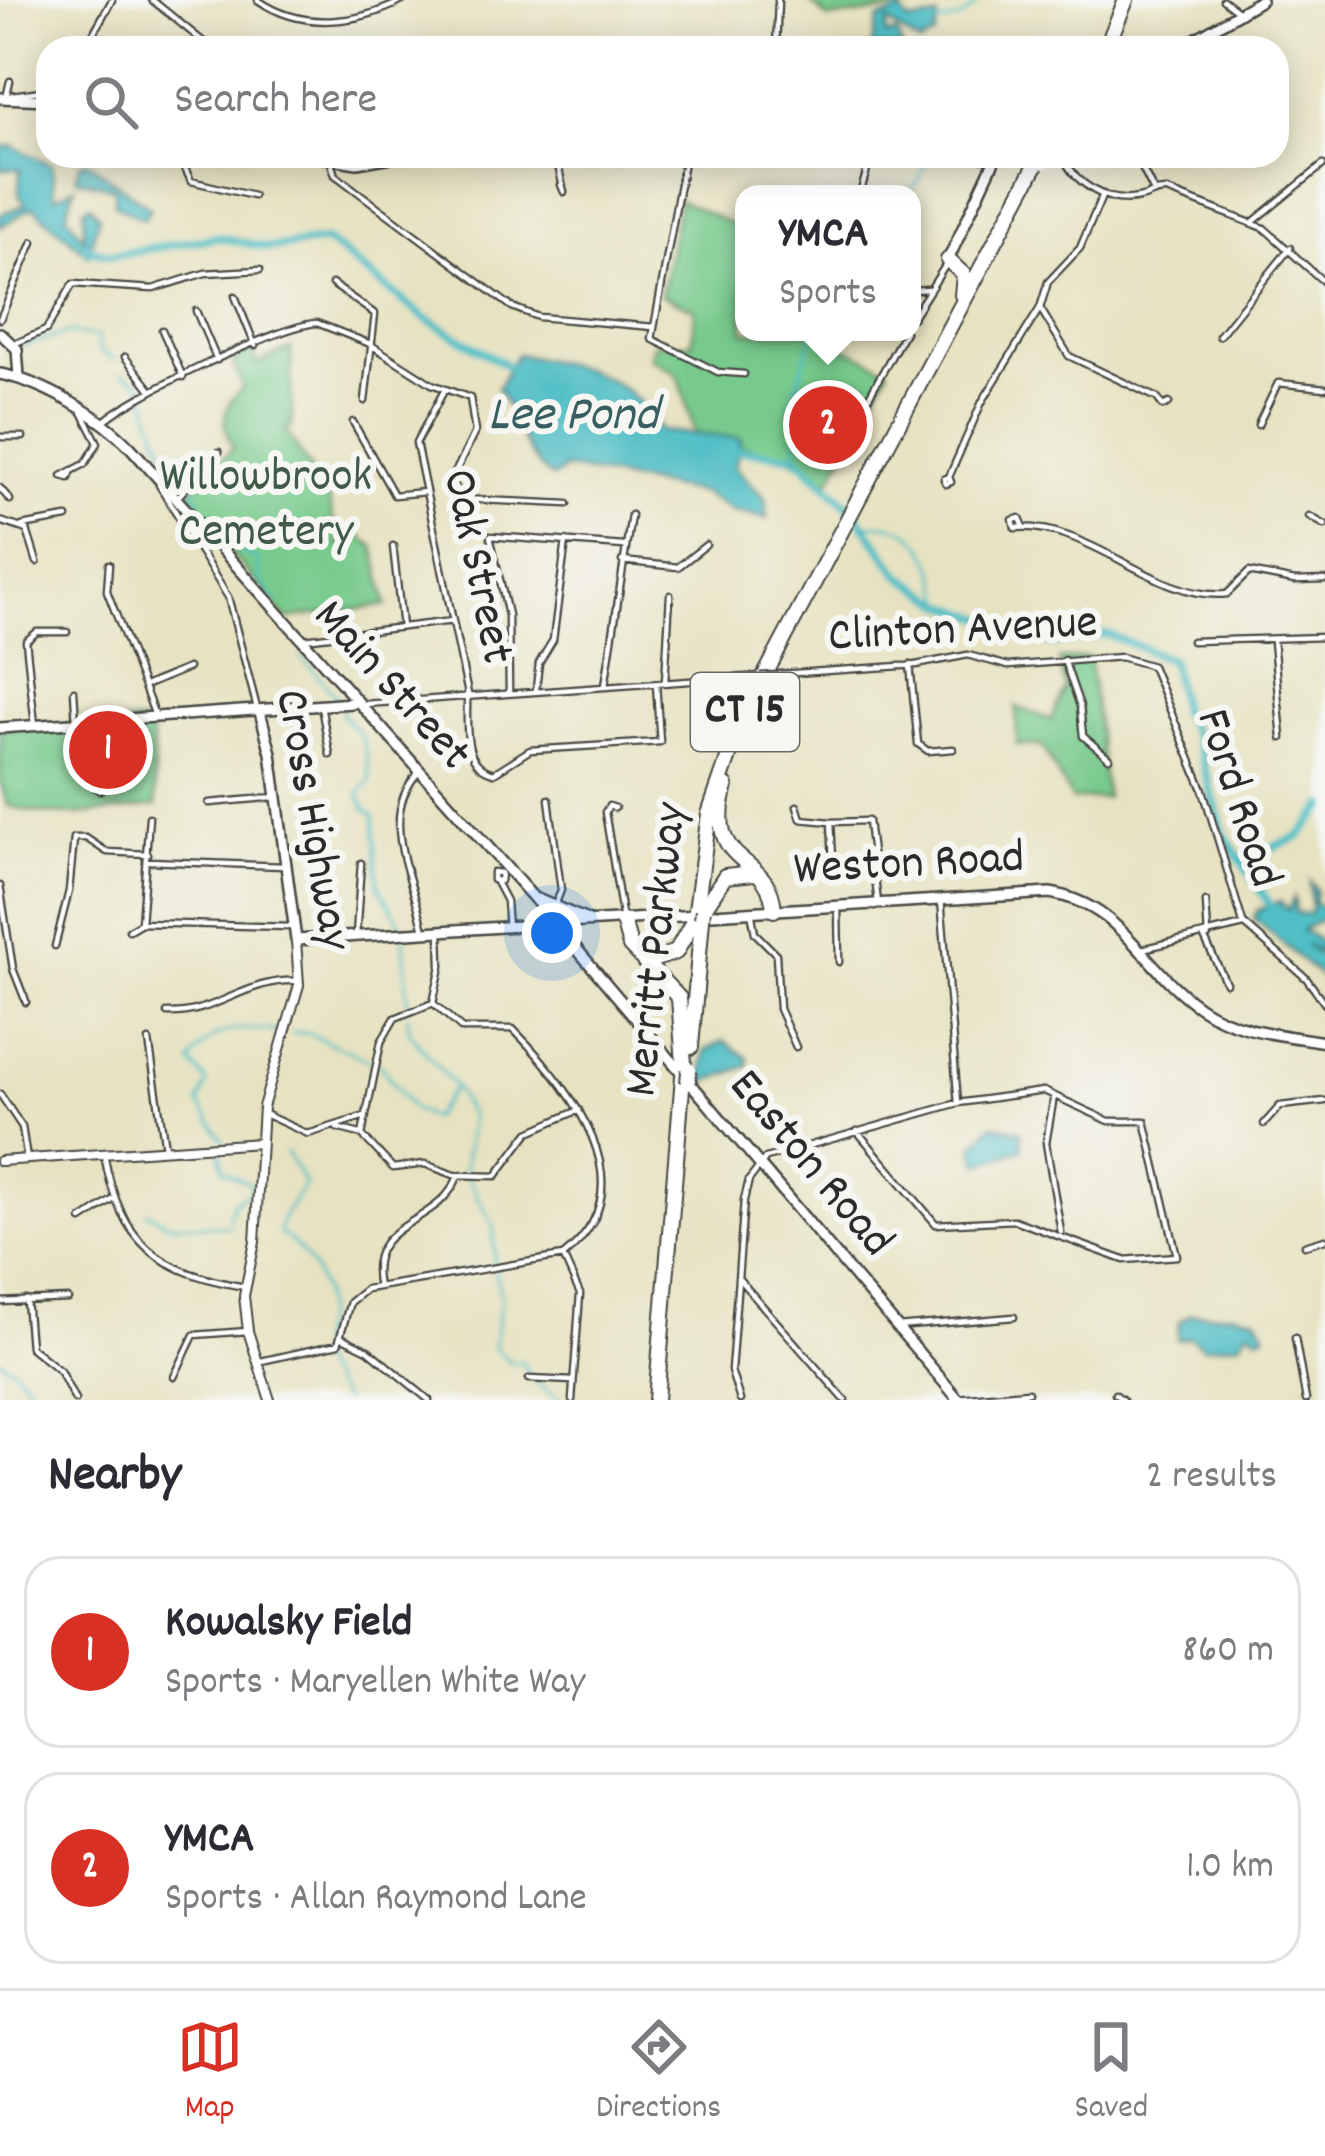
<!DOCTYPE html>
<html lang="en">
<head>
<meta charset="utf-8">
<style>
  :root { --surface:#fff; --page:#f2f2f3; --text:#2b2b33; --muted:#7c7c81; --line:#e1e1e2; --accent:#d93025 }
  body { margin:0; font-family:Dekko,sans-serif; background:var(--page); color:var(--text) }
  .you { position:absolute; left:552px; top:933px; width:42px; height:42px; margin:-30px; border:9px solid #fff; border-radius:50%; background:#1a73e8; box-shadow:0 0 0 18px #1a73e833 }
  .badge { display:grid; place-items:center; width:78px; height:78px; border-radius:50%; background:var(--accent); color:#fff; font-size:39px; font-weight:700 }
  .pin { position:absolute; translate:-50% -50%; border:6px solid #fff; box-shadow:0 3px 12px #0006 }
  .popup { position:absolute; left:735px; top:185px; width:186px; height:156px; box-sizing:border-box; display:grid; place-content:center; border-radius:24px; background:var(--surface); filter:drop-shadow(0 3px 9px #0005); font-size:39px; white-space:nowrap; color:var(--muted) }
  .popup b { font-size:45px; color:var(--text) }
  .popup::after { content:''; position:absolute; left:50%; top:100%; margin-left:-24px; border:24px solid transparent; border-top-color:var(--surface) }
  .list { margin:0; padding:0; list-style:none }
  h2 { display:flex; justify-content:space-between; align-items:center; height:156px; margin:0; padding:0 48px; font-size:51px }
  h2 small { font-size:39px; font-weight:400; color:var(--muted) }
  .list li { display:grid; grid-template-columns:78px 1fr auto; gap:36px; align-items:center; box-sizing:border-box; height:192px; margin:0 24px 24px; padding:0 24px; border:3px solid var(--line); border-radius:36px }
  .list b { display:block; font-size:45px; white-space:nowrap }
  .list p { margin:0; font-size:39px; white-space:nowrap; color:var(--muted) }
  .list em { font-size:39px; font-style:normal; color:var(--muted) }
  .icon { flex:none; width:66px; height:66px; fill:none; stroke:currentColor; stroke-width:2; stroke-linecap:round; stroke-linejoin:round }
  .map { position:relative; flex:none; width:1325px; height:1400px; overflow:hidden }
  .search { position:absolute; background:var(--surface); box-shadow:0 6px 30px #0003; left:36px; right:36px; top:36px; height:132px; display:flex; align-items:center; gap:30px; box-sizing:border-box; padding:0 42px; border-radius:36px; color:var(--muted); font-size:45px }
  .sheet { height:588px; background:var(--surface) }
  nav { display:flex; justify-content:space-around; align-items:center; box-sizing:border-box; height:168px; border-top:3px solid var(--line); background:var(--surface); font-size:33px; color:var(--muted) }
  nav a { display:grid; justify-items:center; gap:6px }
  nav .on { color:var(--accent) }
  .map>svg:first-child { display:block }
  .green { fill:#77ca8c; stroke:#517a5c; stroke-width:3 }
  .water { fill:#51bfc6; stroke:#3e7578; stroke-width:3 }
  .lines { fill:none; stroke-linecap:round; stroke-linejoin:round }
  .stream { stroke:#51bfc6; stroke-width:3 }
  .river { stroke:#51bfc6; stroke-width:8 }
  .minor-casing { stroke:#474642; stroke-width:9 }
  .tertiary-casing { stroke:#474642; stroke-width:12 }
  .secondary-casing { stroke:#474642; stroke-width:14 }
  .motorway-casing { stroke:#474642; stroke-width:18 }
  .minor { stroke:#fff; stroke-width:4.5 }
  .tertiary { stroke:#fff; stroke-width:8 }
  .secondary { stroke:#fff; stroke-width:9 }
  .motorway { stroke:#fff; stroke-width:14 }
  .minor-bridge-casing { stroke:#474642; stroke-width:9; stroke-linecap:butt }
  .motorway-bridge-casing { stroke:#474642; stroke-width:18; stroke-linecap:butt }
  .minor-bridge { stroke:#fff; stroke-width:4.5 }
  .motorway-bridge { stroke:#fff; stroke-width:14 }
  .labels { text-anchor:middle; dominant-baseline:central; stroke-width:12; stroke-linejoin:round; paint-order:stroke }
  .shield { fill:#f6f6f2; stroke:#686867; stroke-width:3 }
  .shield-label { font-size:45px; font-weight:bold; fill:#2b2b2b }
  .park-label { font-size:48px; fill:#425b48; stroke:#f6f6f2 }
  .street-label { font-size:48px; fill:#2b2b2b; stroke:#f6f6f2 }
  .water-label { font-size:51px; font-style:italic; fill:#385f61; stroke:#f6f6f2 }
</style>
</head>
<body>
<div class="map">
<svg width="1325" height="1400" viewBox="0 0 1325 1400">
  <rect width="100%" height="100%" fill="#f6f6f2"/>
  <filter id="ink" filterUnits="userSpaceOnUse"><feTurbulence type="fractalNoise" baseFrequency=".00833" numOctaves="2"/><feDisplacementMap in="SourceGraphic" scale="24" xChannelSelector="R" yChannelSelector="G"/><feConvolveMatrix kernelMatrix="1 2 1 2 8 2 1 2 1" color-interpolation-filters="sRGB"/></filter>
  <filter id="wash" filterUnits="userSpaceOnUse"><feTurbulence type="fractalNoise" baseFrequency=".004" numOctaves="4" result="noise"/><feDisplacementMap in="SourceGraphic" scale="48" xChannelSelector="R" yChannelSelector="G"/><feGaussianBlur stdDeviation="2.7" result="paint"/><feColorMatrix in="noise" values="0 0 0 0 0 0 0 0 0 0 0 0 0 0 0 0 0 1.4 0 .05"/><feComposite in="paint" operator="in"/></filter>
  <g filter="url(#wash)">
    <rect width="100%" height="100%" fill="#e7e2c1"/>
    <path class="green" d="M808,0h101l-1,8 -80,11z
      M679,200l65,30v102h68l77,37 -60,113 -36,-23 -98,-25 -17,-60 -28,-16 3,-14 39,-1 3,-34 -34,-14z
      M291,348l1,79 -7,2 43,68 11,49 19,-11 16,11 13,59 -100,14 -103,-121 49,-50c-12,-25 -12,-42 10,-60l-11,-28 20,-9 4,13z
      M1089,657l17,141 -34,2 -30,-54 -25,-1 -1,-38 35,13 14,-33 -6,-27z
      M151,722l5,84c-48,6 -102,16 -149,-1l-7,-24v-52z"/>
    <path class="water" d="M902,12l7,10 29,-4 -2,17 -16,10 -32,-23 -2,14 11,-3 5,15h-31l8,-29z
      M13,146l39,19 3,32 20,-10 -9,27 18,25v-31l6,-3 9,11 -11,39 -55,-48 -33,20v-13l26,-9 -7,-11 1,-25h-20v-22z
      M87,161l63,47 -6,11 -29,-14 -1,-17 -38,-10 4,-15z
      M517,354c62,12 112,20 144,77l80,7 -6,29 31,32 1,19 -35,-7 -30,-18 -137,-25 -12,10c-33,-23 -34,-58 -56,-89z
      M1310,882l6,8 -2,13 11,6v9l-23,12 23,14v9l-20,-8 20,14v22l-71,-63 4,-8 22,-8 8,8 6,-12 2,15 15,1z
      M724,1041l24,17v8l-46,17 3,-32z
      M993,1125l28,6 1,18 -42,15 -7,-18z
      M1233,1313l24,4 9,17 -8,3 -8,-8 -11,14 -36,4 -12,-10 -14,3 2,-18 11,-8z"/>
    <g class="lines">
      <path class="stream" d="M893,0l5,15
        M935,24l25,-5 16,-13
        M906,194l13,-13 9,-25
        M21,346l47,-13 30,4 1,13 14,10
        M123,373l18,10 19,58 30,43
        M796,456l2,-36 -7,-15 22,-73
        M194,489l6,17
        M202,510l37,40 19,11v17l17,24
        M865,525c61,-6 68,37 80,79
        M302,657l36,42
        M341,709c4,14 10,12 17,23 9,12 10,35 12,49l-11,12 6,16 9,6 4,69 25,44
        M404,938l4,70
        M408,1016l1,16 46,55 16,31 -7,53 30,55v38
        M292,1033h15l66,29
        M379,1064l34,45 19,9 22,-30
        M223,1140l-24,-36 8,-22 -16,-19c20,-37 49,-37 89,-31
        M220,1149l3,21 30,16
        M286,1152l19,32 -23,35 -3,14c24,14 44,43 45,73 1,13 -6,26 -6,39
        M147,1212l21,12 61,2
        M229,1219l4,-16 19,-13
        M495,1270l6,29 -7,49 18,15 9,-2 13,20 27,19
        M318,1352v11l25,37
        M0,1360l15,9 25,31"/>
      <path class="river" d="M86,249l26,6 106,-18 51,11 57,-7 99,77 93,54
        M730,449l66,7 59,56 45,63 45,29 107,39 55,-9 64,26 10,51 14,26 29,98 50,76
        M1243,859l56,-22 26,-31"/>
    </g>
  </g>
  <g filter="url(#ink)">
    <g class="lines">
      <defs>
        <path id="minor" d="M152,0l59,48
          M258,0c44,31 100,24 146,0
          M1223,0l17,13
          M1202,35l8,13
          M1031,46l1,2
          M85,48l27,-48
          M776,48l2,-48
          M12,95l36,-5
          M6,98l4,-17
          M179,156l12,25 62,15
          M556,156l8,36 -3,-7
          M685,156l-33,183 66,33 26,2
          M1136,156l17,34
          M1063,157c13,27 44,48 76,41 13,-2 14,-8 28,-7l97,37 61,55
          M330,160l5,15 177,132 26,10 116,10
          M860,194l11,-38
          M1103,194l-23,54 -32,34 -8,26 29,48 88,42 6,8 6,-3
          M1253,222l70,-57
          M332,284l43,30 -10,87
          M912,290l16,-1
          M235,296l20,49
          M196,311l21,49
          M912,318l35,-55
          M0,319l33,-77
          M162,330l21,47
          M1219,336l71,-88
          M14,344l32,-14 27,-46 80,5 52,-16 55,-3
          M125,357l27,34
          M445,389l-29,54 52,251
          M353,422l41,73 31,-3
          M102,423c24,-25 181,-99 215,-100l51,20 64,41 38,14 5,34 -23,47 9,20 107,5
          M853,425l52,-93
          M1258,425l20,-42 47,5
          M0,437h23
          M71,473l-2,5 -7,-2 23,-12 13,-21 -16,-31
          M949,477l33,-75 58,-94
          M949,477l2,5 -5,2 -2,-5z
          M159,485l69,112 29,111
          M0,488l10,12
          M176,499l43,-47
          M1309,516l16,9
          M0,521l27,9 10,32
          M22,526l45,-8
          M1024,527l-4,-9 -7,2 2,8c74,-7 142,74 212,66l22,-22 46,9 30,-1
          M393,546l9,81
          M622,561l56,6 28,-22
          M109,564l-2,27 47,122
          M304,639l149,-18
          M1192,641l133,-4
          M1273,641l9,97
          M1064,660l16,46 3,30 26,22
          M910,665l8,79 10,7 25,-2
          M780,674l136,-9 52,-10 40,11 113,-9 31,9 50,121 41,136 63,55 19,26
          M665,682l5,-87
          M147,685l41,-17
          M605,686l26,-171
          M536,689l3,-26 14,-23 13,-99
          M74,691l2,32
          M509,691l-1,-76 -18,-79 134,10
          M467,694c1,29 -7,71 27,79l36,-23 130,-8 -4,-58
          M365,704l395,-28
          M321,706l9,49
          M128,720l2,31 7,6
          M75,723l5,33 24,27 -4,8 -21,-20 6,-10
          M35,725l-9,-84 11,-9h30
          M419,772c-43,45 -5,107 5,159
          M549,799l12,91 -7,18
          M209,803l68,-6
          M797,806l4,13 30,3
          M615,808l-6,-2 -4,6 17,103
          M148,861l137,5
          M873,868l-40,-9 -2,-37 37,-1 10,82
          M493,872l8,1 -1,8 -7,-1z
          M496,882l10,19 2,27
          M0,886l13,83 13,33 -2,-7
          M941,899l17,204
          M1206,902l2,34
          M838,906l1,56
          M751,911l4,22 21,21 3,55 17,38
          M141,923l8,-106
          M129,930l12,-7 151,4
          M440,931l1,35 -8,37 -38,15 -14,24 -19,93 31,33 32,-4 29,11 42,1 33,-44 50,-22
          M356,936l5,-73
          M1204,937l22,46
          M55,946l14,-55 5,-53h12l21,14 41,2
          M1142,949l102,-24
          M167,1013c50,2 80,-36 133,-32
          M149,1041l16,107
          M0,1094l22,33 5,32
          M1054,1096l-8,47 15,89
          M262,1113l46,21 54,-17
          M1264,1124l16,-18 45,-5
          M337,1128l23,6
          M104,1154c16,90 54,118 141,133
          M82,1220l32,-21
          M1305,1245l20,-6
          M563,1256l17,38 -8,106
          M738,1278l107,122
          M378,1287c-15,-68 61,-59 80,-111
          M26,1300l4,47 30,24 15,29
          M0,1302l68,-3
          M897,1327l117,-10
          M343,1338l25,12 61,50
          M1295,1338l11,62
          M261,1361l77,-17 12,-42 16,-13 197,-33c89,-69 6,-170 -50,-227h-51l-29,-26
          M174,1377l20,-42 54,-4
          M529,1379l44,2
          M1115,1394l8,6
          M957,1398l71,-6
          M740,1400l-9,-29 13,-171 5,-20 17,-22 192,-55 86,-12 65,30h36l32,135 -53,4 -110,-40 -78,4 -79,-93"/>
        <path id="tertiary" d="M0,1161l260,-18
          M270,1400l-22,-69 -4,-35 11,-54 8,-135 36,-122 -3,-45"/>
        <path id="secondary" d="M1180,48l81,-48
          M0,98l48,2
          M315,156l42,7 41,-7
          M974,156h92
          M948,260l47,-101
          M0,333l17,16 2,28
          M0,374c43,8 101,42 131,74l401,448 427,504
          M260,712l11,41 25,187 754,-47c73,12 94,77 151,115 36,24 82,27 124,34
          M0,728l353,-25
          M537,899l50,21"/>
        <path id="motorway" d="M1106,48l20,-48
          M948,260l16,15 -2,20
          M726,786c-23,86 44,64 48,124
          M696,910l13,-96 33,-96 296,-557
          M703,910l22,-34 29,-3
          M623,921l7,25 49,52 5,66
          M639,953l16,6 21,-7 19,-34
          M691,1047l11,-128
          M656,1400l27,-324"/>
      </defs>
      <use href="#minor" class="minor-casing"/>
      <use href="#tertiary" class="tertiary-casing"/>
      <use href="#secondary" class="secondary-casing"/>
      <use href="#motorway" class="motorway-casing"/>
      <use href="#minor" class="minor"/>
      <use href="#tertiary" class="tertiary"/>
      <use href="#secondary" class="secondary"/>
      <use href="#motorway" class="motorway"/>
      <defs>
        <path id="minor-bridge" d="M760,676l19,-1"/>
        <path id="motorway-bridge" d="M1044,162l3,-6
          M702,919l1,-9
          M688,1083l1,-13"/>
      </defs>
      <use href="#minor-bridge" class="minor-bridge-casing"/>
      <use href="#motorway-bridge" class="motorway-bridge-casing"/>
      <use href="#minor-bridge" class="minor-bridge"/>
      <use href="#motorway-bridge" class="motorway-bridge"/>
    </g>
  </g>
  <g class="labels">
    <rect class="shield" x="691" y="673" width="108" height="78" rx="9"/>
    <g class="shield-label">
      <text x="745" y="712">CT 15</text>
    </g>
    <g class="park-label">
      <text x="266" y="479">Willowbrook<tspan x="266" dy="55">Cemetery</tspan></text>
    </g>
    <g class="street-label">
      <text transform="translate(475 567) rotate(78)">Oak Street</text>
      <text transform="translate(963 632) rotate(-3)">Clinton Avenue</text>
      <text transform="translate(390 687) rotate(48)">Main Street</text>
      <text transform="translate(1236 799) rotate(72)">Ford Road</text>
      <text transform="translate(310 820) rotate(80)">Cross Highway</text>
      <text transform="translate(909 866) rotate(-3)">Weston Road</text>
      <text transform="translate(659 950) rotate(-84)">Merritt Parkway</text>
      <text transform="translate(809 1165) rotate(50)">Easton Road</text>
    </g>
    <g class="water-label">
      <text x="573" y="418">Lee Pond</text>
    </g>
  </g>
</svg>
<div class="you"></div>
<div class="pin badge" style="left:108px;top:750px">1</div>
<div class="pin badge" style="left:828px;top:425px">2</div>
<div class="popup"><b>YMCA</b>Sports</div>
<div class="search"><svg class="icon" aria-label="search" viewBox="0 0 24 24"><circle cx="10" cy="10" r="6"/><path d="M15 15l6 6"/></svg>Search here</div>
</div>
<section class="sheet">
<h2>Nearby<small>2 results</small></h2>
<ul class="list">
<li><span class="badge">1</span><div><b>Kowalsky Field</b><p>Sports · Maryellen White Way</p></div><em>860 m</em></li>
<li><span class="badge">2</span><div><b>YMCA</b><p>Sports · Allan Raymond Lane</p></div><em>1.0 km</em></li>
</ul>
</section>
<nav>
<a class="on"><svg class="icon" aria-label="map" viewBox="0 0 24 24"><path d="M3 6l6-2 6 2 6-2v14l-6 2-6-2-6 2zM9 4v14M15 6v14"/></svg>Map</a>
<a><svg class="icon" aria-label="directions" viewBox="0 0 24 24"><path d="M12 3l9 9-9 9-9-9zM9 14v-3h6M13 9l2 2-2 2"/></svg>Directions</a>
<a><svg class="icon" aria-label="saved" viewBox="0 0 24 24"><path d="M7 4h10v16l-5-4-5 4z"/></svg>Saved</a>
</nav>
</body>
</html>
